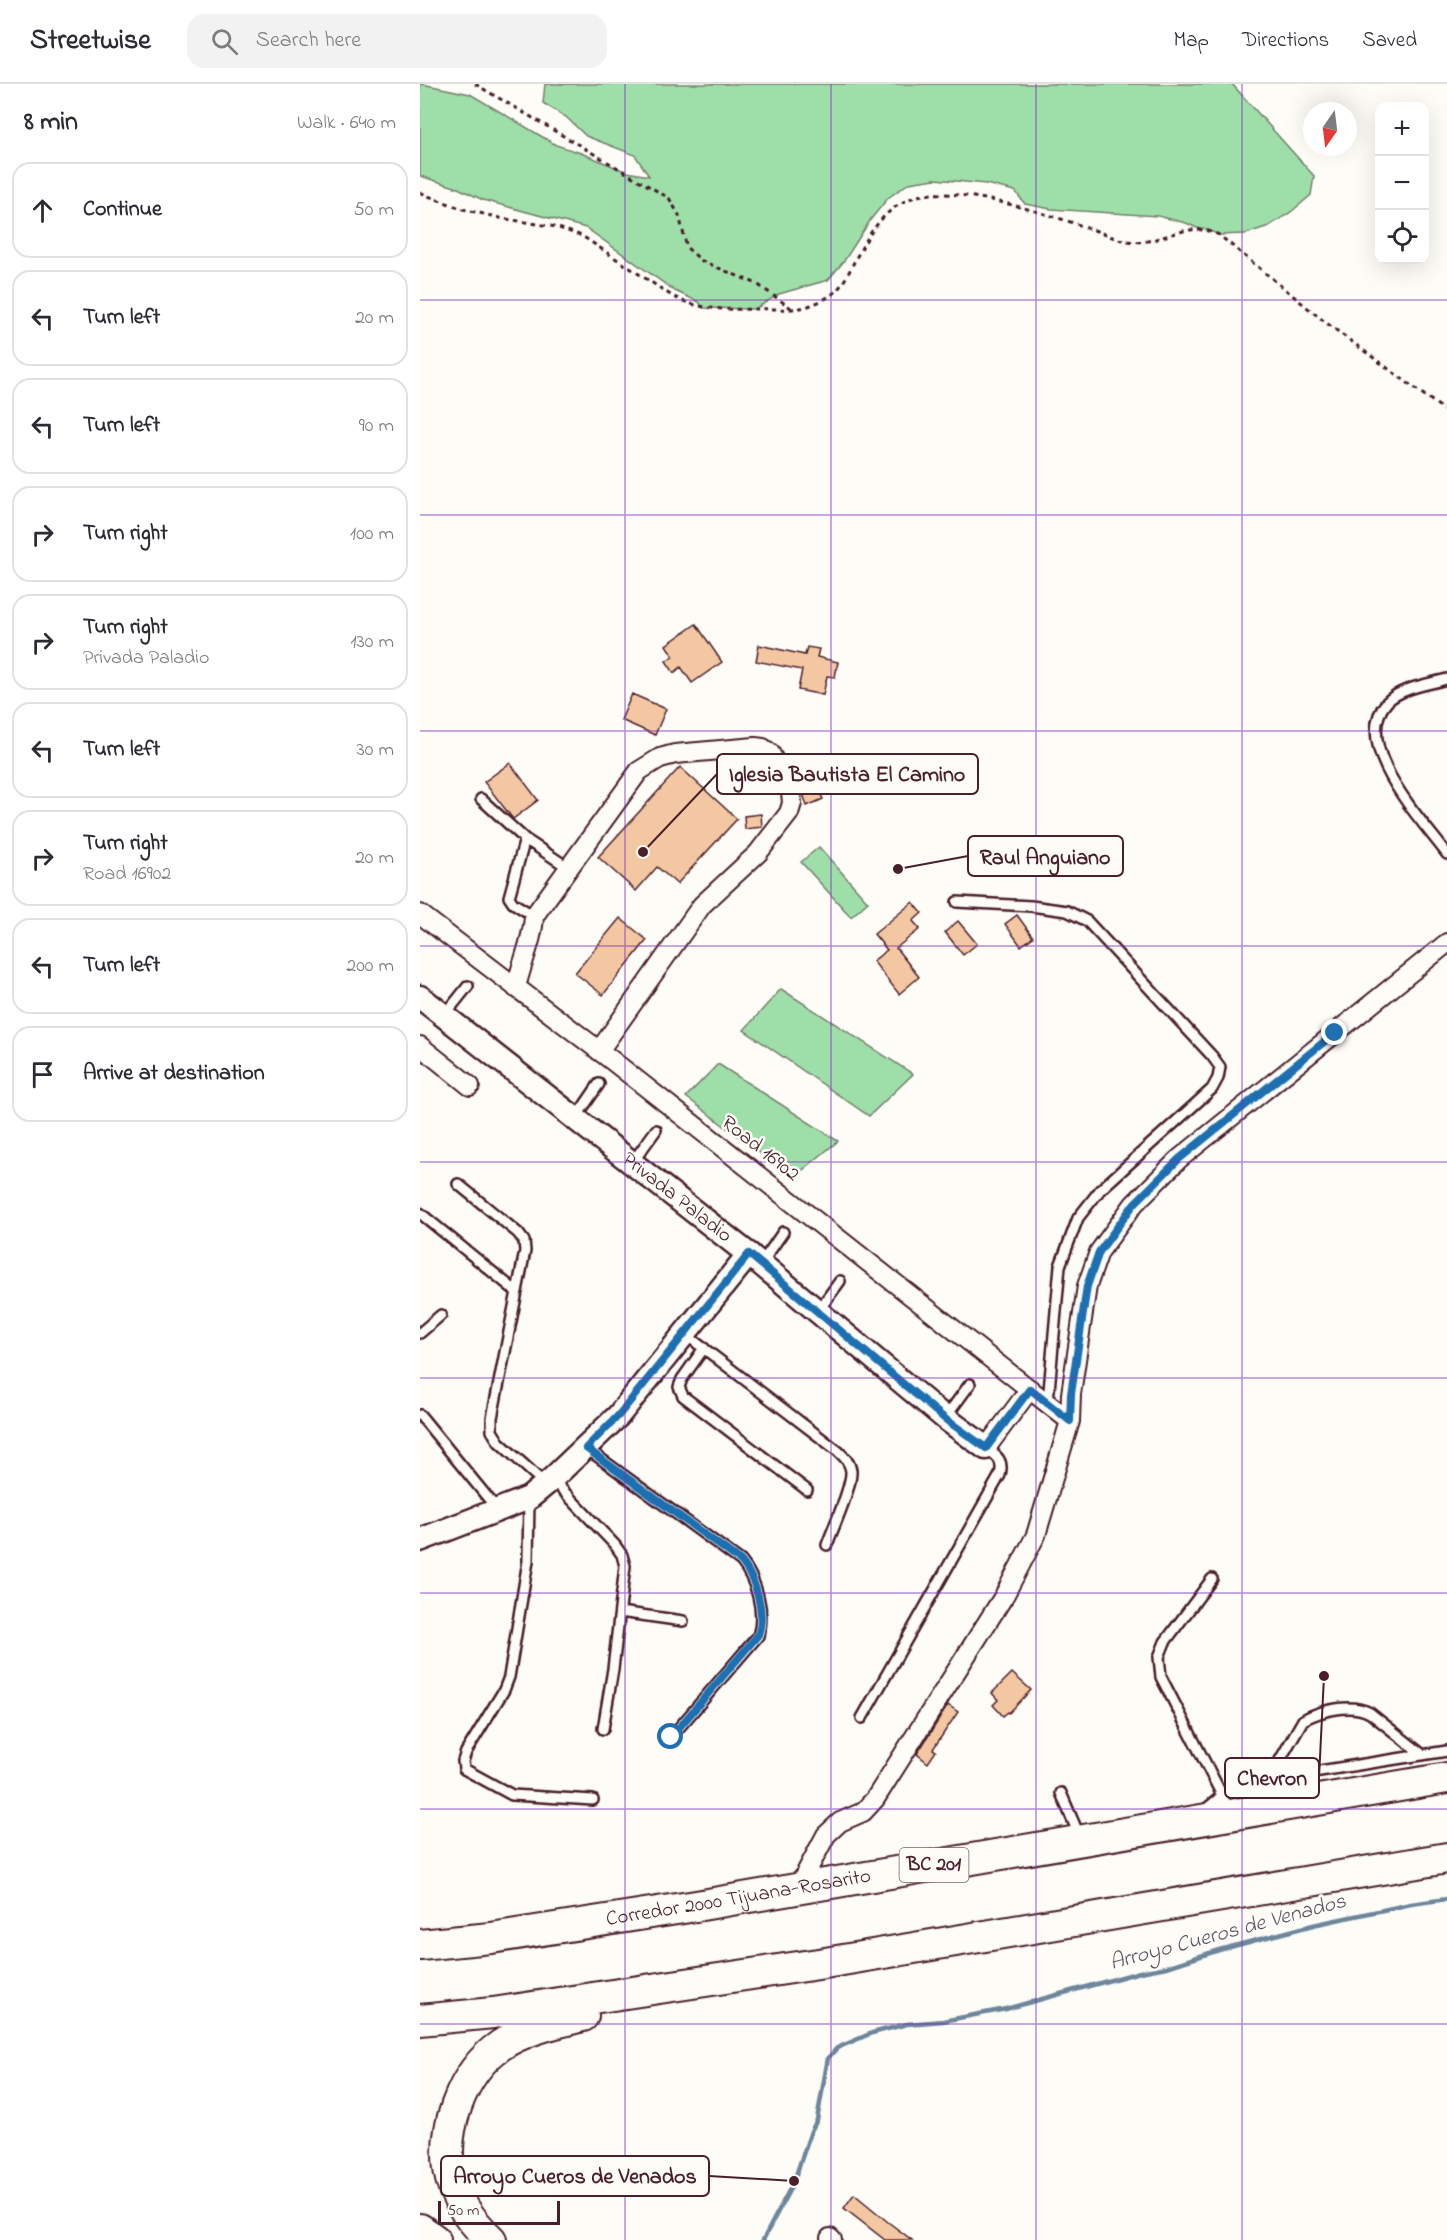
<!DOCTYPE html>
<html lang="en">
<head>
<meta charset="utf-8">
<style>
  :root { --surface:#fff; --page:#f2f2f3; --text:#2b2b33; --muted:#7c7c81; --line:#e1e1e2 }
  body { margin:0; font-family:"Indie Flower",sans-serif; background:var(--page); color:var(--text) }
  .controls { position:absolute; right:18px; top:18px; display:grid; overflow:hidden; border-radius:12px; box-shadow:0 6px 24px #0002 }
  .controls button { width:54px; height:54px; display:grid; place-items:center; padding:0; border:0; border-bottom:2px solid var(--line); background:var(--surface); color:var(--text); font:30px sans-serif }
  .compass { position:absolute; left:883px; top:18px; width:54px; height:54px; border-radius:50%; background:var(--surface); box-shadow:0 6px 24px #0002; rotate:194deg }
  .scale { position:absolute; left:18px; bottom:15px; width:122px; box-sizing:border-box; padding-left:6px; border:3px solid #4a1f2b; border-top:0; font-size:16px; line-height:21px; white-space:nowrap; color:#4a1f2b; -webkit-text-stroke:4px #fdfcf7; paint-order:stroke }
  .stop { position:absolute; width:18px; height:18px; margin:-14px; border:4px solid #1f6fb2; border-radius:50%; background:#fff }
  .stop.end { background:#1f6fb2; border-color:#fff; box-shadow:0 2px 6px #0008 }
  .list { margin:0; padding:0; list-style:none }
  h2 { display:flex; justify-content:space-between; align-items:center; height:78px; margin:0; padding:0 24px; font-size:26px }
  h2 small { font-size:20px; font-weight:400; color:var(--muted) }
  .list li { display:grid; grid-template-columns:39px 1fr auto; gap:18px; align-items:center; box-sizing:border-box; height:96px; margin:0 12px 12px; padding:0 12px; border:2px solid var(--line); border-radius:18px }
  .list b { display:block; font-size:22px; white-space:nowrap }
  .list p { margin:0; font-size:20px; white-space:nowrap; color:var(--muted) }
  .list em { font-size:20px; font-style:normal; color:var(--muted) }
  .icon { flex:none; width:33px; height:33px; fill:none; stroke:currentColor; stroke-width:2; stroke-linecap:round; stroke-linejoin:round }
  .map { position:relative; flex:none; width:1027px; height:2156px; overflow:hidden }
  header { display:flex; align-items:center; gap:36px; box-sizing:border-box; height:84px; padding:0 30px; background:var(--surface); border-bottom:2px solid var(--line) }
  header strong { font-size:28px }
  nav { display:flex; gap:33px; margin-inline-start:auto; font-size:21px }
  .search { width:420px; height:54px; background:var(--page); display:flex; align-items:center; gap:15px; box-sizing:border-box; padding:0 21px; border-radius:18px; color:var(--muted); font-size:22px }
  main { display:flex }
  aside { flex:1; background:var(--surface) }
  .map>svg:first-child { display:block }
  .green { fill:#9edfa9; stroke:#747f6a; stroke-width:1.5 }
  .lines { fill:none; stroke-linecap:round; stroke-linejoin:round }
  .stream { stroke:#6d869b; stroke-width:4.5 }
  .building { fill:#f4c7a3; stroke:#4a1f2b; stroke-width:1.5 }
  .service-casing { stroke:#4a1f2b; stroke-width:14 }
  .minor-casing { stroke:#4a1f2b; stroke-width:22 }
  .tertiary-casing { stroke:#4a1f2b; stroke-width:27 }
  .trunk-casing { stroke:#4a1f2b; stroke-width:34 }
  .path { stroke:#4a1f2b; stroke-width:3; stroke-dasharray:4.5 4.5; stroke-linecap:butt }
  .service { stroke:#fdfcf7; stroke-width:9 }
  .minor { stroke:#fdfcf7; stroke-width:18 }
  .tertiary { stroke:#fdfcf7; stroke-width:22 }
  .trunk { stroke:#fdfcf7; stroke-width:30 }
  .route { stroke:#1f6fb2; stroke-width:8 }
  .grid { fill:none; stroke:#7b2cbf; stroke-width:1.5; stroke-opacity:0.55 }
  .labels { text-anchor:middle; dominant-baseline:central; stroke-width:5; stroke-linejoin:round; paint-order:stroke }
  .shield { fill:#fdfcf7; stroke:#806168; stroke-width:1.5 }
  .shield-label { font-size:20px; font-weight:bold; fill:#4a1f2b }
  .street-label { font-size:21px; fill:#4a1f2b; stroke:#fdfcf7 }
  .water-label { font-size:22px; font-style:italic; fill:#5b5363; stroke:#fdfcf7 }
  .leader { fill:none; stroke:#4a1f2b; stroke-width:2 }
  .callout-dot { fill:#4a1f2b; stroke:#fdfcf7; stroke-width:2 }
  .callout { fill:#fdfcf7; stroke:#4a1f2b; stroke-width:2 }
  .callout-label { font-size:22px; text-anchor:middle; font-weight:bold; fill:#4a1f2b }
</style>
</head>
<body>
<header>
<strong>Streetwise</strong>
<div class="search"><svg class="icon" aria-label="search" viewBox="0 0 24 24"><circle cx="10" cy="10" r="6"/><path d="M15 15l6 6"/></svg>Search here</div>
<nav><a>Map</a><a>Directions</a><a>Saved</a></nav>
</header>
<main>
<aside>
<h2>8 min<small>Walk · 640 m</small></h2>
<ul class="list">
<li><svg class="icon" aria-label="ahead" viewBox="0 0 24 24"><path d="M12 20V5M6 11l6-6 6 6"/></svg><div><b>Continue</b></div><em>50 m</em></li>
<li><svg class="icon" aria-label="left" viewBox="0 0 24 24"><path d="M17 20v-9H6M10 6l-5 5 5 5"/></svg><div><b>Turn left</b></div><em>20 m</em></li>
<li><svg class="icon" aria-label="left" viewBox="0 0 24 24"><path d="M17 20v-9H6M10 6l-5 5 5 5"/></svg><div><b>Turn left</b></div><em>90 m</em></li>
<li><svg class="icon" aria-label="right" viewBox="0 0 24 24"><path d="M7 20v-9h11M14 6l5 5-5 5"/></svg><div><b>Turn right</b></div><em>100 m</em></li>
<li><svg class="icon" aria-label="right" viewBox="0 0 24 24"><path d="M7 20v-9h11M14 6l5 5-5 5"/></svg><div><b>Turn right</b><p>Privada Paladio</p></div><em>130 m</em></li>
<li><svg class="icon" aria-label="left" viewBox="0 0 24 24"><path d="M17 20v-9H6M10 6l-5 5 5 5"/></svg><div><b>Turn left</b></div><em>30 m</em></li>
<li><svg class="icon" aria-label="right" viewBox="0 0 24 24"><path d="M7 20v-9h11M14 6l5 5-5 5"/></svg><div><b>Turn right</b><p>Road 16902</p></div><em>20 m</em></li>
<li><svg class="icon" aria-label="left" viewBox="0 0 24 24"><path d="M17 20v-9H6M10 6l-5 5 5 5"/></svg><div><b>Turn left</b></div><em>200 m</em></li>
<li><svg class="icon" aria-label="arrive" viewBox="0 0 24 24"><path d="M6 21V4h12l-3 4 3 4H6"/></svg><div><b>Arrive at destination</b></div></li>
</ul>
</aside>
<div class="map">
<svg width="1027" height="2156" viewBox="0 0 1027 2156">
  <rect width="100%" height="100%" fill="#fdfcf7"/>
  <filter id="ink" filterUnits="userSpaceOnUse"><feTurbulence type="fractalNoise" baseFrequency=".0167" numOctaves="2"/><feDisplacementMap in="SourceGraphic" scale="12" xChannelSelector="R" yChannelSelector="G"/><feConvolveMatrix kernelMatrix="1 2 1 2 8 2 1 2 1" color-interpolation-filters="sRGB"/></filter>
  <g filter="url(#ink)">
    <path class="green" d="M2,0l48,10 86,51 25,8 46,19 22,4 -14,-21 -49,-19 -20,-19 -23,-14 2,-19h687l82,92 -3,19 -20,17 -22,14 -24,8 -26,1 -11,-5 -11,-2 -11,-5 -28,-7 -107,-7 -26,-5 -10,-13 -29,-7 -51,-5 -26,4 -21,15 -17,21 -27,42 -16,19 -49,14 -24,15 -52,-1 -4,-6 -24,-11 -89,-63 -103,-28 -25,-12 -38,-12v-91z
      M399,763l49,55 -17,15 -50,-55z
      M361,905l132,85 -44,42 -125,-86z
      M298,980l120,77 -45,37 -107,-81z"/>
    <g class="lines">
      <path class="stream" d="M343,2156l31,-59 17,-50 6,-11 11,-62 9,-10 35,-15 35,-9 36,-3 63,-12 134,-37 27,-5 52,-17 94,-25 98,-21 36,-5"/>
    </g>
    <path class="building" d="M276,540l26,38 -30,21 -11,-16 -7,6 -8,-12 7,-5 -7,-11z
      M339,561l46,10 2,-8 12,2 -2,8 21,5 -3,15 -8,-1 -4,19 -25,-5 4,-20 -46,-9z
      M212,610l34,15 -11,26 -34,-15z
      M90,679l28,37 -25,19 -29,-37z
      M260,683l57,52 -60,65 -20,-17 -21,24 -38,-34z
      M389,683l14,32 -16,7 -6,-19 -7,-13z
      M341,730l1,13 -17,2 -1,-13z
      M493,818l9,11 -9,8 7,8 -24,19 23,29 -20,17 -26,-33 14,-11 -13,-16z
      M597,831l16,22 -12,9 -16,-22z
      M200,834l27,22 -44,55 -28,-22z
      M538,837l19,23 -14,11 -18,-23z
      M592,1589l19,17 -22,23 -1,-1 -5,4 -10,-11 5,-5 -6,-7z
      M528,1621l10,7 -25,37 3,2 -8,12 -11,-9z
      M434,2110l34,28 24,18h-27l-41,-32z"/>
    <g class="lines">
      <defs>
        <path id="service" d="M1027,595c-18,5 -47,9 -60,23 -38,43 35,118 60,152
          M61,715l44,40 44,29
          M105,755l-16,58 4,6 21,13
          M537,818l74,4 36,5 20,10 125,135 8,11 -2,11 -6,11 -112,101 -22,28 -18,48 -12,136
          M24,932l24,-30
          M155,1035l24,-35
          M212,1079l24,-33
          M38,1100l60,49 6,8 1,10 -33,167v13l7,11 46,42
          M0,1129l97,79
          M341,1180l22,-32
          M398,1227l22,-30
          M0,1249l21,-18
          M265,1250l153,117c6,6 12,11 13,20 1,16 -18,57 -24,74
          M284,1264l-22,31 -3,8 4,9 124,94
          M0,1331l77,94
          M525,1334l25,-34
          M166,1364l155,113c15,18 25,52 17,75l-87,101
          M132,1395l63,66 7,10 3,11 -12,103 -10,60
          M109,1416l-1,61 -19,116 -5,13 -38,62 -3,9 1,8 48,26 81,5
          M792,1495l-47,63 -6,15 2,20 64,124
          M200,1528l63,9
          M442,1634l138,-243c4,-15 -3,-19 -14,-27
          M849,1695l34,-59c18,-10 48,-17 67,-7l53,42
          M641,1709l18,42
          M785,1726l17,-14 47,-17 178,-28"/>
        <path id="minor" d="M0,830l194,148 456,359
          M96,904c5,-24 17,-48 18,-72l105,-145 21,-13 15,-4 80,-7 8,1 7,5 21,39 1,11 -3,10 -31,40 -56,52 -103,146
          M0,962l50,40
          M566,1364l44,-59
          M378,1804l28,-53 14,-13 23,-10 12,-13 129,-203 32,-61 34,-114 1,-27 16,-108 12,-34 35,-48 45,-45 268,-216
          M410,2154l2,2"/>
        <g id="tertiary">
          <path id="s1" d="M0,913l341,267 184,154 41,30"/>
          <path d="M0,1456l109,-42 23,-19 66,-63 131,-162"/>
        </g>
        <g id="trunk">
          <path id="s2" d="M0,1861l71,-7 205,-32 751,-128"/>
          <path d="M0,1936l73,-7 332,-50 622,-105"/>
          <path d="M0,2145l15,11"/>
          <path d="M71,2156c-17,-16 -34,-37 -40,-61 -11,-46 10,-107 50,-134 24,-16 55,-22 82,-29"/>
        </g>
      </defs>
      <use href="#service" class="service-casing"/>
      <use href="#minor" class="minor-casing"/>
      <use href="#tertiary" class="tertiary-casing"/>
      <use href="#trunk" class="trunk-casing"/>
      <path class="path" d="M55,0l194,114 10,17 8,33 15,13 55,23 34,24
        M0,109l43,16 37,9 56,9 26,9 90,60c27,14 54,14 84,13 18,-1 38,3 55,-4 8,-3 17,-7 24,-13 8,-7 14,-20 19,-30 14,-27 30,-55 61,-65 38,-13 134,17 173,31 13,4 26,11 39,13 35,6 57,-23 92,-6l106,87 122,90"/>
      <use href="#service" class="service"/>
      <use href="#minor" class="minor"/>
      <use href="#tertiary" class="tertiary"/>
      <use href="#trunk" class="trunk"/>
    </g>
  </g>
  <g class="lines" filter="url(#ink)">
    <path class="route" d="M251,1653l87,-102c8,-22 -2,-56 -17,-74l-155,-113 32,-32 131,-162 196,165 41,29 44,-59 40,32 1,-27 16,-108 12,-34 35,-48 45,-45 156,-126"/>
  </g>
  <path class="grid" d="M205,0v2156M411,0v2156M616,0v2156M822,0v2156M0,216h1027M0,431h1027M0,647h1027M0,862h1027M0,1078h1027M0,1294h1027M0,1509h1027M0,1725h1027M0,1940h1027"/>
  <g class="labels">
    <rect class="shield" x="479.5" y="1764" width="69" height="34" rx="4.5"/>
    <g class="shield-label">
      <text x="514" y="1781">BC 201</text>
    </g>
    <g class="street-label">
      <text transform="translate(340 1065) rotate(38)">Road 16902</text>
      <text stroke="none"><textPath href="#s1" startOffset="326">Privada Paladio</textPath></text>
      <text stroke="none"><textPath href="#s2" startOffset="322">Corredor 2000 Tijuana-Rosarito</textPath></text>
    </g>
    <g class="water-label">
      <text transform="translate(808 1849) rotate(-15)">Arroyo Cueros de Venados</text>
    </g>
  </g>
  <path class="leader" d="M223 768L297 690M478 785L548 772M904 1592L899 1694M374 2097L289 2092"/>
  <g class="callout-dot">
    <circle cx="223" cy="768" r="6"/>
    <circle cx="478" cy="785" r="6"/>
    <circle cx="904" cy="1592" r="6"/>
    <circle cx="374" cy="2097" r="6"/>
  </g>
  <g class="callout">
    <rect x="297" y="670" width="261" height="40" rx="6"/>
    <rect x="548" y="752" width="155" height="40" rx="6"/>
    <rect x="805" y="1674" width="94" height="40" rx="6"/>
    <rect x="21" y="2072" width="268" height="40" rx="6"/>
  </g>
  <g class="callout-label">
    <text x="427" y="697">Iglesia Bautista El Camino</text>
    <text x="625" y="780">Raul Anguiano</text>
    <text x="852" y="1701">Chevron</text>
    <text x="155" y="2099">Arroyo Cueros de Venados</text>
  </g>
</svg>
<div class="controls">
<button>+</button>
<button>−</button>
<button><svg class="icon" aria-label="locate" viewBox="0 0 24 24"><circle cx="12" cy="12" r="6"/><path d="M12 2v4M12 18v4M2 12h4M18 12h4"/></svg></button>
</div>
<svg class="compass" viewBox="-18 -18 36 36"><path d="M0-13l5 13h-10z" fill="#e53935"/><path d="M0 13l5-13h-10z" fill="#7c7c81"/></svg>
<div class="scale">50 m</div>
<div class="stop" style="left:251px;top:1653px"></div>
<div class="stop end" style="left:915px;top:949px"></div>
</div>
</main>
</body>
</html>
